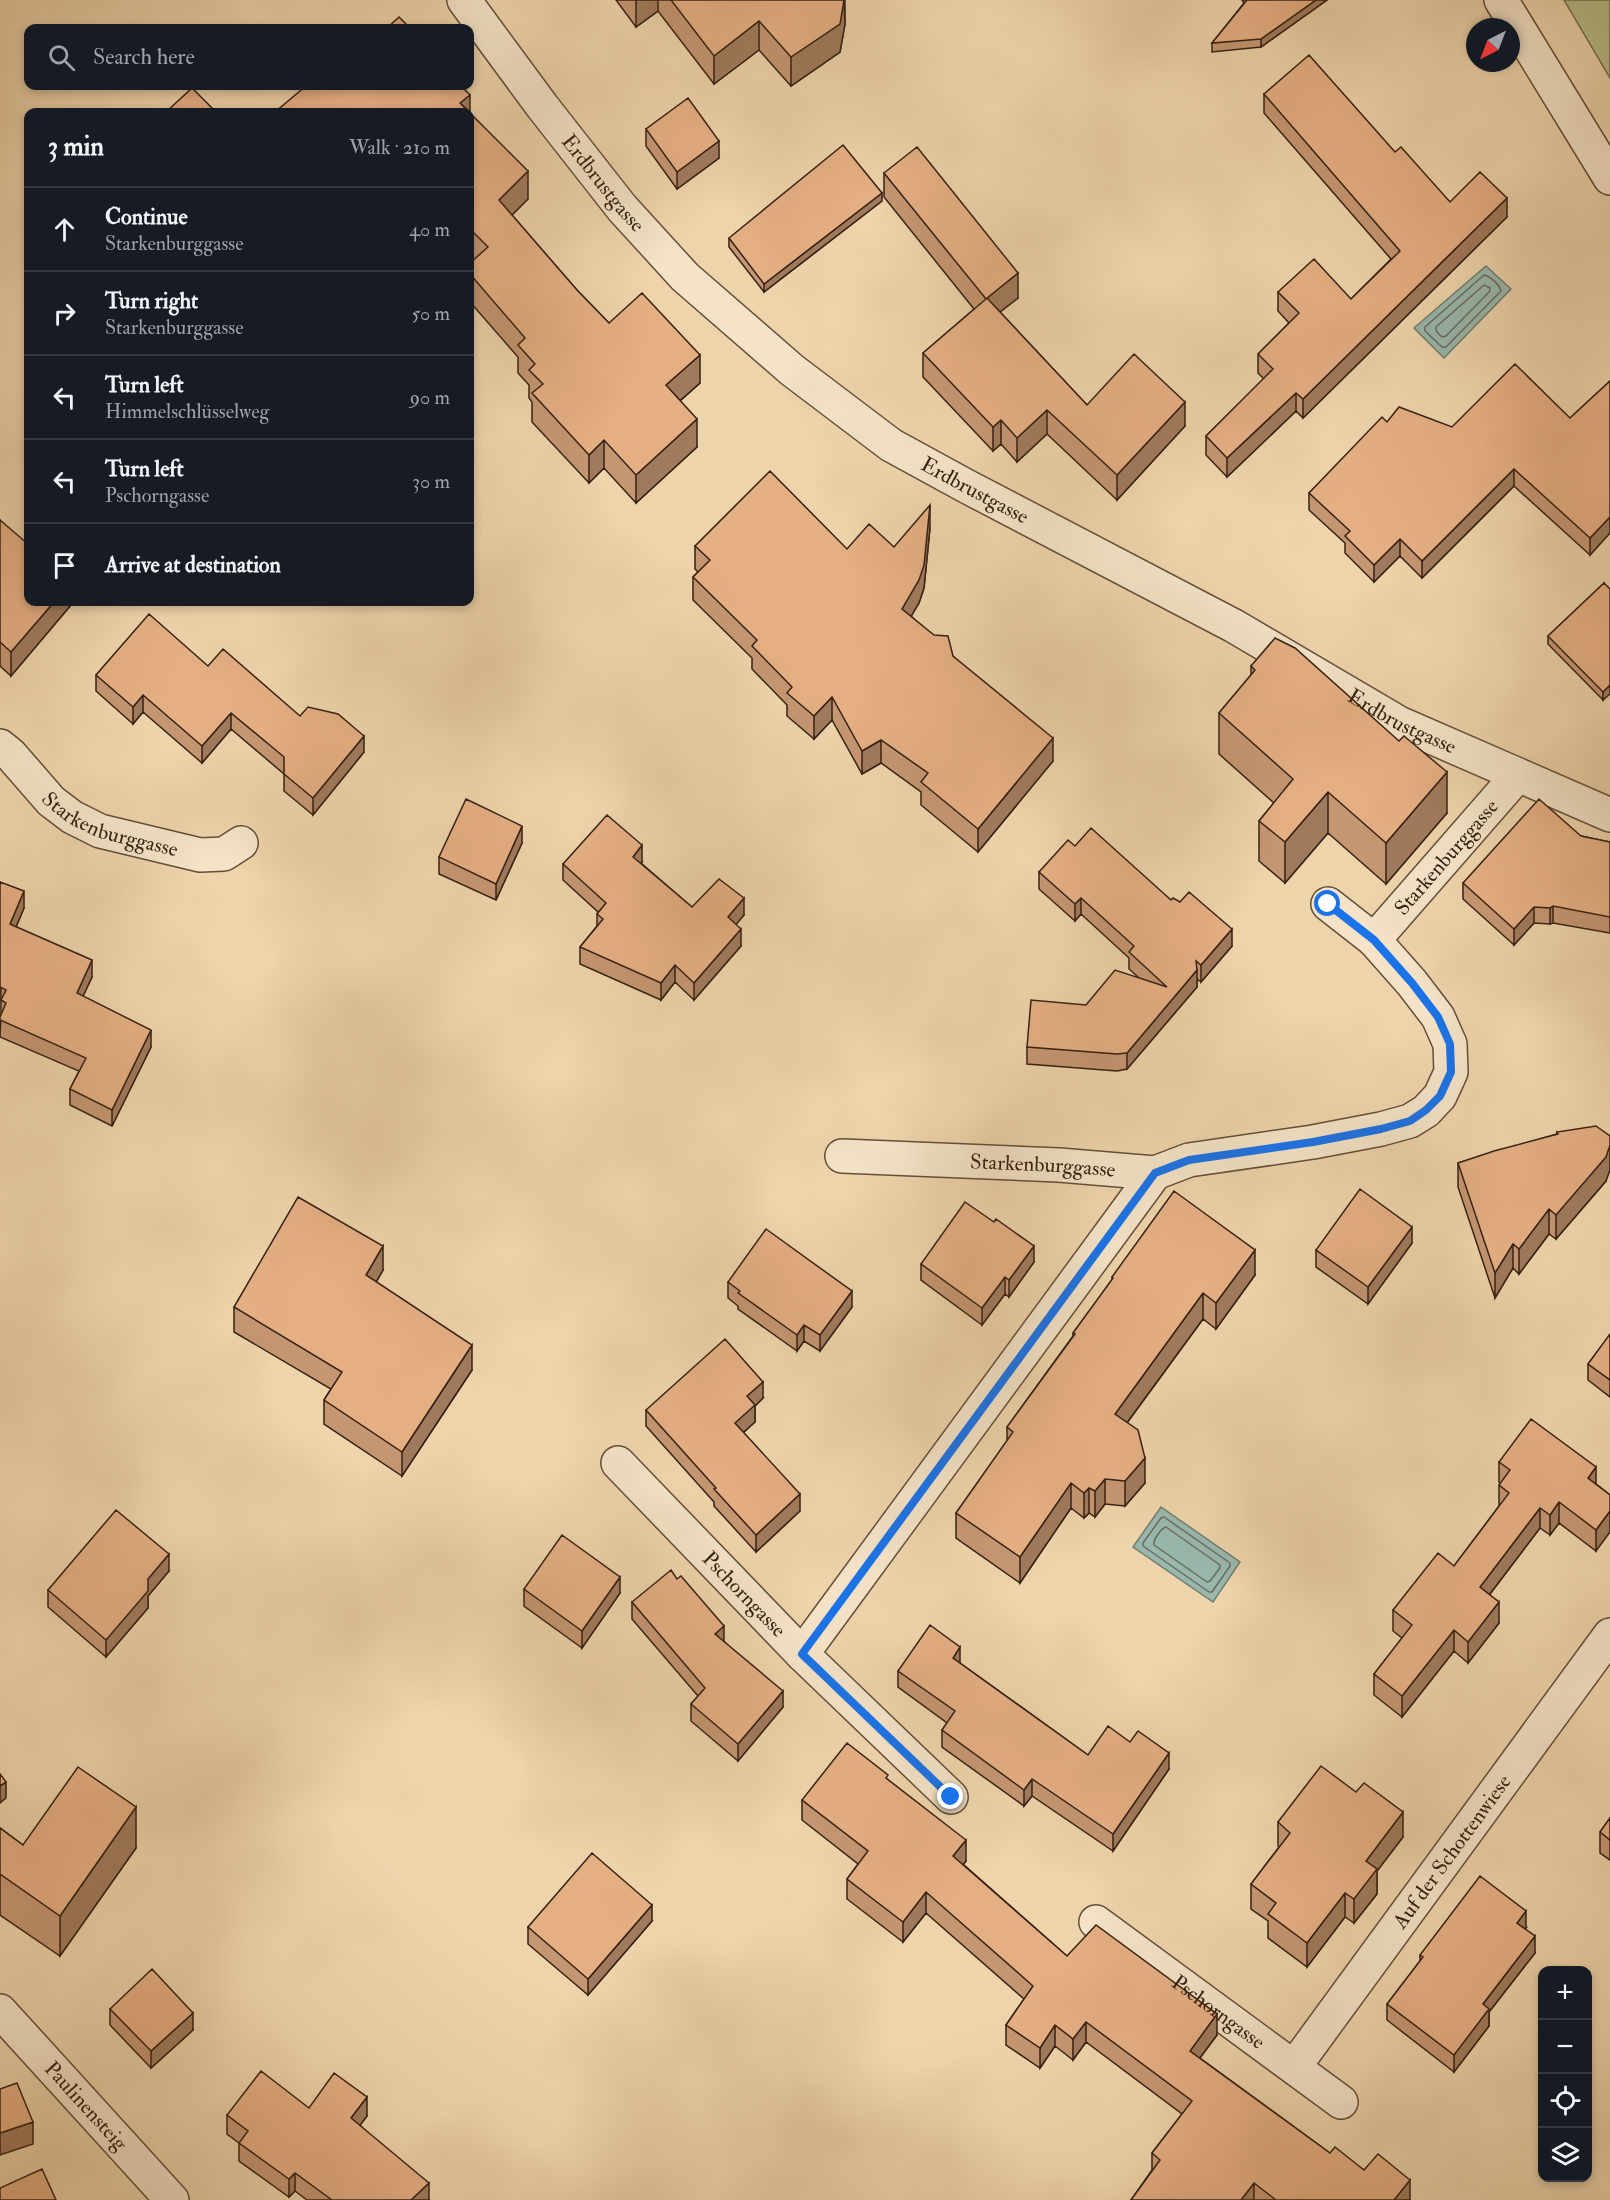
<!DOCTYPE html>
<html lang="en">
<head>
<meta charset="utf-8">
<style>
  :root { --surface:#171b24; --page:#20242c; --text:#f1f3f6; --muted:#9ea1a6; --line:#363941 }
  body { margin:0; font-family:"IM FELL Double Pica",serif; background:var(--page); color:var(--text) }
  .controls { position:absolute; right:18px; bottom:18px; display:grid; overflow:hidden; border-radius:12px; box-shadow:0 3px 9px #0003 }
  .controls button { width:54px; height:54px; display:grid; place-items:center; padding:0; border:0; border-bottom:2px solid var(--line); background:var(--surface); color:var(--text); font:30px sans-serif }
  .compass { position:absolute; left:1466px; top:18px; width:54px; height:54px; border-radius:50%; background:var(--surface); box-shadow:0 3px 9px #0003; rotate:222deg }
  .stop { position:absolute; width:18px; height:18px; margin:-14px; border:4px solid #1a73e8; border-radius:50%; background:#fff }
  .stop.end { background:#1a73e8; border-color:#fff; box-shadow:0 2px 6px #0008 }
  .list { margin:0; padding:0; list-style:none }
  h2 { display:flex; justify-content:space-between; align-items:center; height:78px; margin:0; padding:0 24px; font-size:26px }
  h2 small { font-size:20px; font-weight:400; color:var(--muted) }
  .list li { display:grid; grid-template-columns:39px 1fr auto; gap:18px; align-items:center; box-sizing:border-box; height:84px; padding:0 24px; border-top:2px solid var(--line) }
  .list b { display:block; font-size:22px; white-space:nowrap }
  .list p { margin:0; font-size:20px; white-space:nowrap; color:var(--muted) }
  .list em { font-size:20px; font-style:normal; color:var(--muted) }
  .icon { flex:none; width:33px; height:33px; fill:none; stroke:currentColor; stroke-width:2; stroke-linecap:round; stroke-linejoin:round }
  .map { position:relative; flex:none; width:1610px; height:2200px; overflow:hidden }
  .search { position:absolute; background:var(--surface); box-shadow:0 3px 9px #0003; left:24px; top:24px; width:450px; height:66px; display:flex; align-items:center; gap:15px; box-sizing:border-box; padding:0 21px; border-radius:12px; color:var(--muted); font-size:22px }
  .panel { position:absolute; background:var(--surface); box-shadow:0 3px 9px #0003; left:24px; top:108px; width:450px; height:498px; border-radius:12px }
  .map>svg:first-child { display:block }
  .green { fill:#b8bd89; stroke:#766f4e; stroke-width:1.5 }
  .water { fill:#99b8ad; stroke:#717c6f; stroke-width:1.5 }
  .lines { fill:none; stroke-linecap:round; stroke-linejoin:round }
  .shore { stroke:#676c60; stroke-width:1.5 }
  .minor-casing { stroke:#634e39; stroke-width:36 }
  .minor { stroke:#f4e3c8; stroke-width:33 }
  .wall { fill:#c59672; stroke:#352113; stroke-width:1.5 }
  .shaded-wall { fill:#a07a5c; stroke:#352113; stroke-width:1.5 }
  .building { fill:#e5af84; stroke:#352113; stroke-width:1.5 }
  .route { stroke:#1a73e8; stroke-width:8 }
  .labels { text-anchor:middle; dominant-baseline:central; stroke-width:4.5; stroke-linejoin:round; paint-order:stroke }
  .street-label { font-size:21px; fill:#352113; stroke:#f4e3c8 }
</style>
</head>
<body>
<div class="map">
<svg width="1610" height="2200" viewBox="0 0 1610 2200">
  <rect width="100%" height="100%" fill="#eed4ab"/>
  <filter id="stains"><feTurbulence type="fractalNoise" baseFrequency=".00333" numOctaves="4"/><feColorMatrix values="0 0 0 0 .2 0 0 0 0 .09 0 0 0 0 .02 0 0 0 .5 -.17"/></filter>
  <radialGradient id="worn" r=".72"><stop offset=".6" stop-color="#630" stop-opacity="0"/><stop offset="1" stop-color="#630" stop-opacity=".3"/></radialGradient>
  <path class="green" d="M1564,0h46v78z"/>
  <path class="water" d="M1486,266l25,23 -67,69 -30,-30z
    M1161,1507l79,55 -27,40 -80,-55z"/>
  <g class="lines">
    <path class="shore" d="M1484,275c6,1 16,10 17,16l-55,56h-4l-17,-16v-4z
      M1484,285l6,3v3l-44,45 -4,1 -6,-6v-4z
      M1164,1517l66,46v3l-18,26h-3l-66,-46v-3l18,-25z
      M1166,1527l54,38v3l-10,13 -3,1 -53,-37c-1,-6 7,-16 12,-18z"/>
    <defs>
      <g id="minor">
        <path id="s1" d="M464,0l78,106 80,102 63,69 107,93 99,75 75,41 268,140 165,97 211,92"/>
        <path d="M1501,0l109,178"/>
        <path id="s2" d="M0,746l11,9 40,46 21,16 28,14 100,24 24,-1 17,-11"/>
        <path d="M1328,904l46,36"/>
        <path id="s3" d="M842,1156l217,9 96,8 34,-13 124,-18 68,-13 29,-8 16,-10 14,-15 11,-24 -1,-28 -12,-27 -26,-34 -38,-43 143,-164"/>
        <path id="s4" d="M618,1463l184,191 149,143"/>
        <path d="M802,1654l353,-481"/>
        <path id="s5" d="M1096,1922l245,180"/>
        <path id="s6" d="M0,2011l172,189"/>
        <path id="s7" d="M1294,2067l316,-432"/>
      </g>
    </defs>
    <use href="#minor" class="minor-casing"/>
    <use href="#minor" class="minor"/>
  </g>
  <path class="wall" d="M616,0h229v24l-5,28 -49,34 -32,-36 -45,34 -56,-73 -22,16z
    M1242,0h85l-66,47 -49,5v-9l32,-40z
    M1264,94l131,58 55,50 57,15 -204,201 -7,-7 -69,66 -21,-22v-19l58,-57 -6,-6v-19l31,-31 -11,-12v-19l73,7 40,-40 -127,-146z
    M470,112l58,87 -16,16 65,75 32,33 91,60 -20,18 17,46 -61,56 -32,-35 -15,15 -57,-61v-20l-3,-4v-13l-11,-12v-16l-48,-55v-39l3,-2 -3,-4z
    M646,129l73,29 -42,31 -31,-43z
    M884,173l134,125 -18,14 87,93 98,21 -68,74 -70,-66 -30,28 -16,-18 -8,7 -70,-74v-24l51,-44 -90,-112z
    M882,201l-118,91 -35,-45v-9z
    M1610,381v152l-20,22 -76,-69 -92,92 -22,-22 -26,26 -29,-29v-10l-36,-33v-17l78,-71 65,5 118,-9z
    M0,520l71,82v3l-60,71 -11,-10z
    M930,528l-6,60 -5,15 -8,13 42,40 100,105 -75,91 -57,-47v-13l-40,-29 -19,11 -30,-54 -18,19 -27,-23v-11l-35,-36v-11l-59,-58v-23l5,-5 -3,-3v-23l152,3 47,-2z
    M1604,583l-1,117 -55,-56v-8z
    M208,666l92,50 64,36 -51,63 -29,-24v-17l-53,-45 -29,34 -59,-51 -10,12 -37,-33v-16z
    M1251,666l196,147 -61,71 -58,-51 -43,50 -26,-22v-40l15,-18 -55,-49v-41l32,-38z
    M1581,836l29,6v91l-57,-10 -3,1 -16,-1 -20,22 -51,-46v-16z
    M522,843l-26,57 -57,-26v-17z
    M1075,846l96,54 61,46 -31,36 -4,-3v8l-70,82 -10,2 -90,-7v-17l59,-42 52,-28 -9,-8v-11l-48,-44 -6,7 -36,-32v-17z
    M642,862l-1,1 51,44 52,8 -8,9 5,22 -47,54 -19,-18 -14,18 -81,-36v-17l17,-21v-12l1,-2 -35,-32v-16z
    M0,882l24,26 -8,19 76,50 -9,19 68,51 -39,79 -42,-21v-16l9,-18 -79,-34 1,-22z
    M1557,1132l49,49 -50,58 -7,-5 -30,40 -6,-6 -18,30 -37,-111v-24l99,-29z
    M1412,1243l-44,61 -52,-37v-17z
    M1034,1262l-25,35 -4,-3 -23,31 -61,-45v-16z
    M383,1270l-7,12 96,88 -70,106 -78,-52v-24l7,-11 -97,-57v-25z
    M1255,1275l-39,54 -13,-10 -76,104 18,60 -20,23 -20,-2 -10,13 -6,-4 -5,5 -13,-10 -51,75 -64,-45v-25l51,-72v-14l66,-91v-3l39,-52v-4z
    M728,1282l124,25 -32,44 -16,-10 -7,10 -59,-42v-3l-10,-8z
    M1610,1335v62l-22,-17v-16z
    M763,1398l-8,8v16l-12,11 57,78 -44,41 -42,-46v-4l-68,-76v-16z
    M1499,1462l97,22 14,11 -14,56 -37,-28 -9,12 -10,-7 -50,66 9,29 -31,40 -14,-12 -52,66 -28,-22v-21l28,-36 -9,-7v-21l61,-44 45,-60v-21l1,-2 -1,-1z
    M169,1571l-21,25v12l-42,49 -58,-50v-17z
    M524,1589l96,4 -38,55 -58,-42z
    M632,1602l92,39 59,66 -45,54 -47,-40v-17l7,-8 -66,-77z
    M960,1663l128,92 81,14 -56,82 -81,-55 -8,10 -82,-59v-17l5,-7 -49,-36v-16z
    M888,1780l78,81 -3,3 104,92 150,79 -17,23 130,95 34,17 46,30h-279l21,-30v-17l30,-39 -96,-72 -13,18 -18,-14 -15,22 -34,-23v-20l18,-26 -98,-86 -23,29 -56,-43v-20l11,-15 -56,-44v-20z
    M1610,1818v42l-10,-7v-21z
    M1278,1822l125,15 -26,34v23l-23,29 -9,-6 -38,50 -39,-29v-17l-17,-12v-25l28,-37 -1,-1z
    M0,1828l23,17 113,3 -76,108 -60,-41z
    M652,1921l-64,74 -60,-51v-17z
    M1526,1928l-1,1 10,24 -46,59v14l-35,46 -67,-52v-16l33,-43v-6z
    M110,2009l83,21 -42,38 -41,-43z
    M309,2108l58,8 -7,9 69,75h-122l-12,-9 -6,6 -50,-36v-18l-12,-9v-19z"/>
  <path class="shaded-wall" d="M636,0h22v11l-22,16z
    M844,0l1,24 -5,28 -49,34v-29z
    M1316,0h11l-66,47v-8z
    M759,21v29l-45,34v-28z
    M470,95v17l-10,-9z
    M719,141v17l-42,31v-17z
    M528,171v28l-29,29v-28z
    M882,193v8l-118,91v-8z
    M1507,198v19l-204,201v-19z
    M1018,273v25l-31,24v-24z
    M700,355v28l-34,30v-28z
    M1296,393v18l-69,66v-19z
    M1185,402v24l-68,74v-25z
    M1047,410v24l-30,28v-24z
    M697,419v28l-61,56v-28z
    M1001,420v24l-8,7v-24z
    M604,440v28l-15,15v-28z
    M1514,469v17l-92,92v-17z
    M930,505v23l-6,60 -5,15 -17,29v-23z
    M1610,517v16l-20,22v-17z
    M1400,539v17l-26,26v-17z
    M54,602h17v3l-60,71v-24z
    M1610,685v9l-7,6v-8z
    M143,695v17l-10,12v-17z
    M832,697v23l-18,19v-23z
    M231,713v16l-29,34v-17z
    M364,736v16l-51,63v-17z
    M1053,738v23l-75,91v-23z
    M881,740v23l-19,11v-23z
    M1447,772v41l-61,71v-41z
    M1328,792v41l-43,50v-41z
    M522,826v17l-26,57v-16z
    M642,845v17l-9,11v-16z
    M24,891v17l-14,33v-17z
    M744,898v17l-16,19v-17z
    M1081,898v16l-6,7v-17z
    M1553,906v17l-3,1v-16z
    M1534,907v16l-20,22v-16z
    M741,929v17l-47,54v-17z
    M1232,929v17l-31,36v-17z
    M92,960v17l-15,32v-16z
    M675,965v17l-14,18v-17z
    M1197,970v17l-70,82v-16z
    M151,1030v17l-39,79v-16z
    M1610,1145v25l-4,11 -50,58v-24z
    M1549,1209v25l-30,40v-25z
    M1412,1227v16l-44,61v-17z
    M1513,1244v24l-18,30v-25z
    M383,1246v24l-17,30v-25z
    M1034,1246v16l-25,35v-17z
    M1255,1250v25l-39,54v-26z
    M1005,1277v17l-23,31v-17z
    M852,1291v16l-32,44v-16z
    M1203,1293v26l-88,120v-25z
    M804,1325v16l-7,10v-16z
    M472,1345v25l-70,106v-24z
    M763,1382v16l-8,8v16l-20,18v-17l12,-27z
    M1145,1458v25l-20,23v-25z
    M1596,1467v21l-8,-10z
    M1105,1479v25l-10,13v-26z
    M1071,1483v25l-51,75v-26z
    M1089,1488v25l-5,5v-25z
    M800,1494v17l-44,41v-17z
    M1559,1502v21l-9,12v-20z
    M1540,1508v20l-60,79v-20z
    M1610,1511v21l-14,19v-21z
    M169,1554v17l-21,25v12l-42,49v-17l42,-61z
    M620,1577v16l-38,55v-17z
    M1499,1602v21l-31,40v-21z
    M724,1626v17l-9,-9z
    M1454,1630v21l-52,66v-21z
    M960,1647v17l-7,-6z
    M783,1691v16l-45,54v-17z
    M1169,1753v16l-56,82v-17z
    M1032,1779v17l-8,10v-16z
    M6,1782v16l-6,5v-17z
    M136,1807v41l-76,108v-40z
    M1403,1812v25l-26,34v23l-23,29v-24l12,-38z
    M966,1840v21l-13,16v-21z
    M926,1892v21l-23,29v-20z
    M1345,1893v24l-38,50v-24z
    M652,1905v16l-64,74v-16z
    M1526,1911v17l-9,12v-17z
    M1535,1936v17l-46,59v14l-35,46v-17l29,-51z
    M193,2013v17l-42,38v-17z
    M1217,2014v21l-27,36v-20z
    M1086,2022v20l-13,18v-21z
    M1055,2025v21l-15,22v-20z
    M367,2097v19l-16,21v-19z
    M33,2122v22l-33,11v-22z
    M295,2173v18l-6,6v-18z
    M1410,2180v20h-16z
    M429,2183v17h-18z
    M1254,2183v17h-13z"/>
  <path class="building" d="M671,0h173l-4,24 -49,33 -32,-36 -45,35z
    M1247,0h69l-55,39 -49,4z
    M399,17l11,11h-23z
    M1309,55l86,97 6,-5 49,55 30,-30 27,26 -204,201 -7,-6 -69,65 -21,-22 67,-67 -15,-15 41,-41 -21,-21 36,-33 37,40 49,-48 -136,-157z
    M306,86h155l9,9 -10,8 68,68 -29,29 78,90 32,33 33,-30 58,62 -34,30 31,34 -61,56 -32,-35 -15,15 -57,-62 11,-9 -14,-14 6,-6 -17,-19 7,-7 -55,-64v-11l18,-16 -18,-18v-117h-195z
    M192,88l24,24h-50z
    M688,98l31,43 -42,31 -31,-43z
    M843,145l39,48 -118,91 -35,-46z
    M917,147l101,126 -31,25 100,107 47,-51 51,48 -68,73 -70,-65 -30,28 -16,-18 -8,7 -70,-74 63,-54 -102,-126z
    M1515,364l55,54 40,-37v136l-20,21 -76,-69 -92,92 -22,-22 -26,26 -29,-29 5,-5 -41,-38 73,-76 5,5 12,-15 53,20z
    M770,471l77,78 22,-25 25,23 36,-42 -6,60 -5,15 -17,29 32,26 14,1 5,20 100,82 -75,91 -57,-47 7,-9 -47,-33 -19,11 -30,-54 -18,19 -27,-23 5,-6 -40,-41 5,-6 -64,-63 17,-17 -15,-14z
    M0,520l28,24v58h26l-43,50 -11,-10z
    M1604,583l6,6v96l-7,7 -55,-56z
    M149,614l59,52 15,-17 77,67 8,-9 30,7 26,22 -51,62 -29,-24v-17l-53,-44 -29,33 -59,-51 -10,12 -37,-32z
    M1275,638l20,10 104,93 5,-5 43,36 -61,71 -58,-51 -43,50 -26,-21 34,-42 -74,-66 36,-43 -4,-4z
    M466,799l56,27 -26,58 -57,-27z
    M1539,799l42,37 29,6v75l-57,-11 -3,2 -16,-1 -20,22 -51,-46z
    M607,815l35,30 -9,12 59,50 27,-28 25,19 -16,19 13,12 -47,54 -19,-18 -14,18 -81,-36 23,-28 -6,-5 9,-11 -43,-39z
    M1091,828l80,72 2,-2 7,4 9,-10 43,37 -31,36 -5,-4 1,9 -70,83 -10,1 -90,-7 4,-47 55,5 29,-35 52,17 -38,-35 5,-6 -53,-48 -6,6 -36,-32 29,-32 7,6z
    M0,882l24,9 -14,33 82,36 -15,33 74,37 -39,80 -42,-21 16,-31 -86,-38v-3l6,-14 -5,-3 5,-10 -6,-3z
    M1596,1126l14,10v9l-4,12 -50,58 -7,-6 -30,40 -6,-5 -18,29 -37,-110 36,-12 64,-17 -1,-2z
    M1360,1189l52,38 -44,60 -52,-37z
    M1174,1191l81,59 -39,53 -13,-10 -88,121 23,16 7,28 -20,23 -20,-2 -10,12 -6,-3 -5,5 -13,-10 -51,74 -64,-44 57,-81 -6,-5 68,-93 -2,-1 40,-55 -1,-1z
    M298,1197l85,49 -17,29 106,70 -70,107 -78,-52 18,-28 -108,-65z
    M965,1202l29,20 2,-3 38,27 -25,34 -4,-3 -23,31 -61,-44z
    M766,1229l86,62 -32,44 -16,-10 -7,10 -59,-42 2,-2 -12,-9z
    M1610,1334v46l-22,-16z
    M725,1339l38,43 -16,14 8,9 -20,18 65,71 -44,41 -42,-46 2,-1 -70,-78z
    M1531,1419l65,48 -8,11 22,17v16l-14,19 -37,-28 -9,13 -10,-7 -60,79 19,15 -31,40 -14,-12 -52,66 -28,-22 38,-49 -19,-15 45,-57 16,13 55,-73 -10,-8 11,-15 -11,-8z
    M116,1510l53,44 -21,25v12l-42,49 -58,-50z
    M562,1535l58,42 -38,54 -58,-42z
    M671,1570l6,9 4,-3 43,50 -9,8 68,57 -45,53 -47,-40 14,-16 -73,-86z
    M930,1625l30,22 -7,11 135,97 20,-29 22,16 8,-11 31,22 -56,81 -81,-55 -8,11 -82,-60 13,-19 -57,-40z
    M847,1743l41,32 -2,3 80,62 -13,16 114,100 29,-31 121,89 -27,37 140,102 5,-6 29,23 14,-16 32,26 -16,20h-118l-22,-17 -13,17h-110l29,-40 -8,-7 40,-52 -106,-79 -13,17 -18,-14 -15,23 -34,-23 27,-39 -107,-94 -23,30 -56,-43 21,-28 -66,-51z
    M1321,1766l35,26 8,-9 39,29 -37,49 11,8 -23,30 -9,-6 -38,50 -39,-29 8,-11 -25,-19 39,-51 -12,-11z
    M78,1767l58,40 -76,109 -60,-42v-46l23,17z
    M0,1774l6,8 -6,4z
    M1610,1818v22l-10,-8z
    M592,1853l60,52 -64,74 -60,-52z
    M1480,1876l46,35 -9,12 18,13 -52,68 6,5 -35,46 -67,-51 36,-47 -3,-2z
    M152,1969l41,44 -42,38 -41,-42z
    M261,2071l48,37 25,-35 33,24 -16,21 78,65 -18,17h-79l-37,-27 -6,6 -50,-36 9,-12 -21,-16z
    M17,2083l16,39 -33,11v-44z
    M42,2169l14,31h-56v-12z"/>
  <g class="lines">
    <path class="route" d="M951,1797l-149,-143 353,-481 34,-13 124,-18 68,-13 29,-8 16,-11 14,-14 11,-24 -1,-28 -12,-27 -26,-34 -38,-43 -46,-36"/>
  </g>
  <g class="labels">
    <g class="street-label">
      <text stroke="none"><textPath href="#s1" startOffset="230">Erdbrustgasse</textPath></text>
      <text stroke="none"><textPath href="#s1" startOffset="716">Erdbrustgasse</textPath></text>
      <text stroke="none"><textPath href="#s1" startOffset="1202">Erdbrustgasse</textPath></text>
      <text stroke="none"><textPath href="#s2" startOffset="140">Starkenburggasse</textPath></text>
      <text stroke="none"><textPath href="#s3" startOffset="908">Starkenburggasse</textPath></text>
      <text stroke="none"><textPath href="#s3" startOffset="201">Starkenburggasse</textPath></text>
      <text stroke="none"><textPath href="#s4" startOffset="182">Pschorngasse</textPath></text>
      <text stroke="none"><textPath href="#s7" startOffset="267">Auf der Schottenwiese</textPath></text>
      <text stroke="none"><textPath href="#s5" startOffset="152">Pschorngasse</textPath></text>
      <text stroke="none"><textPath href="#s6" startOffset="128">Paulinensteig</textPath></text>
    </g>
  </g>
  <rect width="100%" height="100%" filter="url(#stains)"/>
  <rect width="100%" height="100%" fill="url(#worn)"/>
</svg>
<div class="controls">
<button>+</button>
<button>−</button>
<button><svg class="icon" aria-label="locate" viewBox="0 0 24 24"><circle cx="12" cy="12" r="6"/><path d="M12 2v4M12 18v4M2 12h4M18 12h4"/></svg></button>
<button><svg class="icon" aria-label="layers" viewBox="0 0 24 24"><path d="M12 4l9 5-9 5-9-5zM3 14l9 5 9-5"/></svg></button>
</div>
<svg class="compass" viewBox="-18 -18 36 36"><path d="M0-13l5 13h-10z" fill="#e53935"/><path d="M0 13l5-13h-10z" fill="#9ea1a6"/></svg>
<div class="stop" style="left:1328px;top:904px"></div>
<div class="stop end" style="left:951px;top:1797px"></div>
<div class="search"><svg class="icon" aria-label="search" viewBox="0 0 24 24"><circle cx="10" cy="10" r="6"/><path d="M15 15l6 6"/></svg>Search here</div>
<section class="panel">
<h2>3 min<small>Walk · 210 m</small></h2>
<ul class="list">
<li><svg class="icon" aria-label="ahead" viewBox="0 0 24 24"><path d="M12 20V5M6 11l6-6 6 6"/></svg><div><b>Continue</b><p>Starkenburggasse</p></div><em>40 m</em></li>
<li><svg class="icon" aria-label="right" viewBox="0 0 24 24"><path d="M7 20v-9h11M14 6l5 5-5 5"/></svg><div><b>Turn right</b><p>Starkenburggasse</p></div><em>50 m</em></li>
<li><svg class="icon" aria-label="left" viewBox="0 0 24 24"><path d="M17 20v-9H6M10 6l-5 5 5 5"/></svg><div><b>Turn left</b><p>Himmelschlüsselweg</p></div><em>90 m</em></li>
<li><svg class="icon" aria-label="left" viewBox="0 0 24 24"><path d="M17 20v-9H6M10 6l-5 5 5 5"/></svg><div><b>Turn left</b><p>Pschorngasse</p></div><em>30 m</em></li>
<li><svg class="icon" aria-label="arrive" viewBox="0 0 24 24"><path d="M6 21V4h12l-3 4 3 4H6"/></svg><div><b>Arrive at destination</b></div></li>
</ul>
</section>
</div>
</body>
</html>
